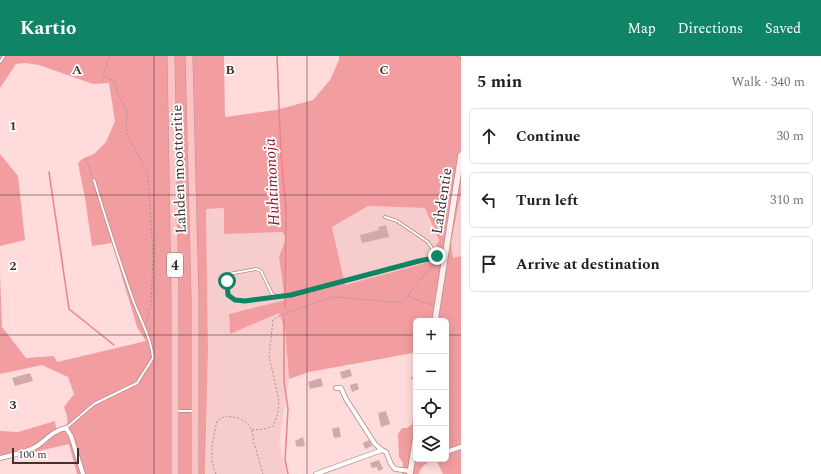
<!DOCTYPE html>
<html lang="en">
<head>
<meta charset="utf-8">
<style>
  :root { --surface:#fff; --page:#f6f6f6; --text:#202124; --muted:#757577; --line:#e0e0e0; --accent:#108565 }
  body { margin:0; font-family:Spectral,serif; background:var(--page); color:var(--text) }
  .controls { position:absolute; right:12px; bottom:12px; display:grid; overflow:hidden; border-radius:6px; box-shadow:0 2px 10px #0003 }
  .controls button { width:36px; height:36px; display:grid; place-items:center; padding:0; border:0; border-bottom:1px solid var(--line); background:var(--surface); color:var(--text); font:20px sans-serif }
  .scale { position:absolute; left:12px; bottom:10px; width:67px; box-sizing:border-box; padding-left:4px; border:2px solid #433232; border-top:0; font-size:11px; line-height:14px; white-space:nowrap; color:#433232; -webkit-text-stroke:3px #fff; paint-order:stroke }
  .stop { position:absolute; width:12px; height:12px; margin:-9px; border:3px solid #108565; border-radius:50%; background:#fff }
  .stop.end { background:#108565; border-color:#fff; box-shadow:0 1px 4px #0008 }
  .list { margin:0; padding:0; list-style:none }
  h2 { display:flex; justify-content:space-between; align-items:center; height:52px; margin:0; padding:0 16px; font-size:17px }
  h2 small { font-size:13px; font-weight:400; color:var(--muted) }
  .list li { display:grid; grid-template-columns:26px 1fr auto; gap:12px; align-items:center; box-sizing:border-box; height:56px; margin:0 8px 8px; padding:0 8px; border:1px solid var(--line); border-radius:6px }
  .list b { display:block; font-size:15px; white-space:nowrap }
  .list em { font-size:13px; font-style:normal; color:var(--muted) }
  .icon { flex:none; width:22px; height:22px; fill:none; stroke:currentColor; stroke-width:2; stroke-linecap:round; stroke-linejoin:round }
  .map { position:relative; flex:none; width:461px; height:418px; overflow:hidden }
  header { display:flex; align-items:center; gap:24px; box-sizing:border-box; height:56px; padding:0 20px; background:var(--accent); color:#fff }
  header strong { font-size:19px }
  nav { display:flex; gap:22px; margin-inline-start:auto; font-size:14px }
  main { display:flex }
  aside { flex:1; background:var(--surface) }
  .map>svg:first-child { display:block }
  .built { fill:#f6cccd }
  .green { fill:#f29ea1; fill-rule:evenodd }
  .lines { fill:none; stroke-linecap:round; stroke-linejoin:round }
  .stream { stroke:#e98388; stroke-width:1.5 }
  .building { fill:#d2a8a8 }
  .lane-casing { stroke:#b28a8a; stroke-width:3.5 }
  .street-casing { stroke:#b28a8a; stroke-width:5.5 }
  .secondary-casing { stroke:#b28a8a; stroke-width:7 }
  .highway-casing { stroke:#bb9091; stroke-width:8 }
  .path { stroke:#ab9090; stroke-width:1; stroke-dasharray:2 2; stroke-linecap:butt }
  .lane { stroke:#fff; stroke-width:2 }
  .street { stroke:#fff; stroke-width:4 }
  .secondary { stroke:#feeded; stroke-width:5.5 }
  .highway { stroke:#fcc3c4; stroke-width:7 }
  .route { stroke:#108565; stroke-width:5 }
  .grid { fill:none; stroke:#433232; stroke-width:1; stroke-opacity:0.55 }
  .labels { text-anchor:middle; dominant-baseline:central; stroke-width:3.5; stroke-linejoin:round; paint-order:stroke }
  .shield { fill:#fff; stroke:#7b7070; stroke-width:1 }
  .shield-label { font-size:14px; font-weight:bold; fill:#433232 }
  .street-label { font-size:15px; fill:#433232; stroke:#fff }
  .water-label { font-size:16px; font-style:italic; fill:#90152d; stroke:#fff }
  .grid-label { font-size:13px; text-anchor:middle; font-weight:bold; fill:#433232; stroke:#fff; stroke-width:3.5; stroke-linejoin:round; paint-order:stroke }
</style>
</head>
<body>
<header>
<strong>Kartio</strong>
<nav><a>Map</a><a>Directions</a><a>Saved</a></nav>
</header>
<main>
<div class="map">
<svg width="461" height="418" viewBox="0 0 461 418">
  <rect width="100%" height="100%" fill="#ffdbdb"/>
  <path class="built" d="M461,137v63l-8,2 -2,-16z
    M368,150l57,2 14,32 -10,22 -84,23 -13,-58z
    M224,152v26l58,-2 4,7 -7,18 6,43 -56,15 1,19 49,-22 6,17 4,50 -10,63 7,32h-80l2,-124 -2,-141z"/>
  <path class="green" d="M0,0h224l1,61 51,-7 37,-10 17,-20 9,-20v-4h122v137l-10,49 2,16 8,-2v218h-18l-7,-15c-7,3 -16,6 -17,15h-17l1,-11 -4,-6 -1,-23 4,-6h5l5,-4 4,-27v62h30v-138h-30v54l-3,-1v-21l-104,19 -20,7 -4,-50 -6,-16 -49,21 -1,-20 56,-14 -6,-43 7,-19 -4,-6 -58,2v-26l-18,1 2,141 -3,124h-128l-8,-30 -69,16v-29l18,1 37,-11 1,7 8,2c6,-8 3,-15 0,-23l10,-13 -6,-17 -26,-12 -42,9v-101l2,54 24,31 28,-2 3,6 89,-21 -9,-14 -25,-84 -20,3 -7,-48 -7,-35 4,-4 12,-5 12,-12 9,-21 -6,-38 -16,1 -54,-19 -14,-2 -9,1 -16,24zM368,150l57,2 14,32 -10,22 -84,23 -13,-58z
    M0,98l18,22 7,64 -25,6z"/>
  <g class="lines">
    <path class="stream" d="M277,0l4,98 5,57 -1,96
      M49,116l20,137 45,36
      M284,263v62l4,28 -3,51 3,14"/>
  </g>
  <path class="building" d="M386,169l3,12 -27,6 -2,-8 19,-5 -1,-3z
    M350,313l2,7 -10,3 -2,-7z
    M30,317l3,8 -18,5 -3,-8z
    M321,322l2,8 -13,3 -2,-7z
    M357,327l2,6 -7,3 -2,-7z
    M386,355l4,13 -9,3 -3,-14z
    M339,371l2,10 -7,1 -2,-9z
    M303,381l2,9 -8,1 -2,-6z
    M369,384l3,6 -7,3 -2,-6z
    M379,404l4,9 -5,2 -1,-4 -5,1 -2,-5z"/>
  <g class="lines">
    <defs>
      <path id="lane" d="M0,6l4,-6
        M277,241l-5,-3 -11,-23 -5,-2 -27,5 -2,7 1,14 7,5 10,1 46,-6 123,-33 15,-3 8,-3 -9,-14 -31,-21 -12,-4
        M177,355h16
        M66,372l28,-24 43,-21 16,-25c-2,-20 -13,-39 -20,-58 -14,-40 -27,-80 -39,-120"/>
      <path id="street" d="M336,332h5l5,11 29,45 7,6
        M446,396l15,-5
        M0,402c12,-3 26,-5 37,-12 10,-7 17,-16 29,-18l5,8 12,38
        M316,418l66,-24 4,2 5,12 4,5 15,2"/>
      <path id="secondary" d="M435,265l26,-166
        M410,418l6,-38"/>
      <path id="highway" d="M171,0l4,242v176
        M189,0l6,243v175"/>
    </defs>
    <use href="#lane" class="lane-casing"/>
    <use href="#street" class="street-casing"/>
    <use href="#secondary" class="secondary-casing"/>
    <use href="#highway" class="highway-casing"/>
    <path class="path" d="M110,0l-7,19 12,7 2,9 10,21 -1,14 1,7 21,41 5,81 -2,50 -5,17
      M456,0l5,3
      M86,103l7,19
      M408,240l14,6 11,3
      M411,322h5
      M252,374l13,-1 8,-3 5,-13 1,-12 -10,-45 4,-36 4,-3 48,-18 10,-2 60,5 8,-1 29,-35 2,-5
      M216,418c-8,-19 -3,-33 1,-53l8,-5 14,2 8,5 5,7 2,13 9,31"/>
    <use href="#lane" class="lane"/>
    <use href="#street" class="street"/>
    <use href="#secondary" class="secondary"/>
    <use href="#highway" class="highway"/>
  </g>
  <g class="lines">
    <path class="route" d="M227,225l1,14 7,5 10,1 46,-6 128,-34 10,-2 8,-3"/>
  </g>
  <path class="grid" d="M154,0v418M307,0v418M0,139h461M0,279h416M446,279h15"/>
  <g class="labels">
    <rect class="shield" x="167" y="197" width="16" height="24" rx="3"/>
    <g class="shield-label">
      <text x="175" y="209">4</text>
    </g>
    <g class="street-label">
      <text transform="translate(179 113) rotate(-92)">Lahden moottoritie</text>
      <text transform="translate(442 145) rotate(-81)">Lahdentie</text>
    </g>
    <g class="water-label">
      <text transform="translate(272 126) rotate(-93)">Huhtimonoja</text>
    </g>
  </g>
  <g class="grid-label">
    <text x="77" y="18">A</text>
    <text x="230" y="18">B</text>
    <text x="384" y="18">C</text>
    <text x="13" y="74">1</text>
    <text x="13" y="214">2</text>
    <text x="13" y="353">3</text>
  </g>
</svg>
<div class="controls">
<button>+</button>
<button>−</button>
<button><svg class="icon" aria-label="locate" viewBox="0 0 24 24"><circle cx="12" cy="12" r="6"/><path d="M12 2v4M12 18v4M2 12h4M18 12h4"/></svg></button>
<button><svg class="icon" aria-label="layers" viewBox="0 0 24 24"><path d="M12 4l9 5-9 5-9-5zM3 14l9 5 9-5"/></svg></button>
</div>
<div class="scale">100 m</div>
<div class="stop" style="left:227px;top:225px"></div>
<div class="stop end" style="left:437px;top:200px"></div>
</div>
<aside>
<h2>5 min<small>Walk · 340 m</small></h2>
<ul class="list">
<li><svg class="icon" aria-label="ahead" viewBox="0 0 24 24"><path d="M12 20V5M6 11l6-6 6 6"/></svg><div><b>Continue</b></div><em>30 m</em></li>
<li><svg class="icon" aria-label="left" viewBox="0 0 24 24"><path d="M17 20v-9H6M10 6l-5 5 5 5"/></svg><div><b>Turn left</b></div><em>310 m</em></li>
<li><svg class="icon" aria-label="arrive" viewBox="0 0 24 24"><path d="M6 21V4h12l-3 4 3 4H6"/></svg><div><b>Arrive at destination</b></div></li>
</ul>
</aside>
</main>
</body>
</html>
